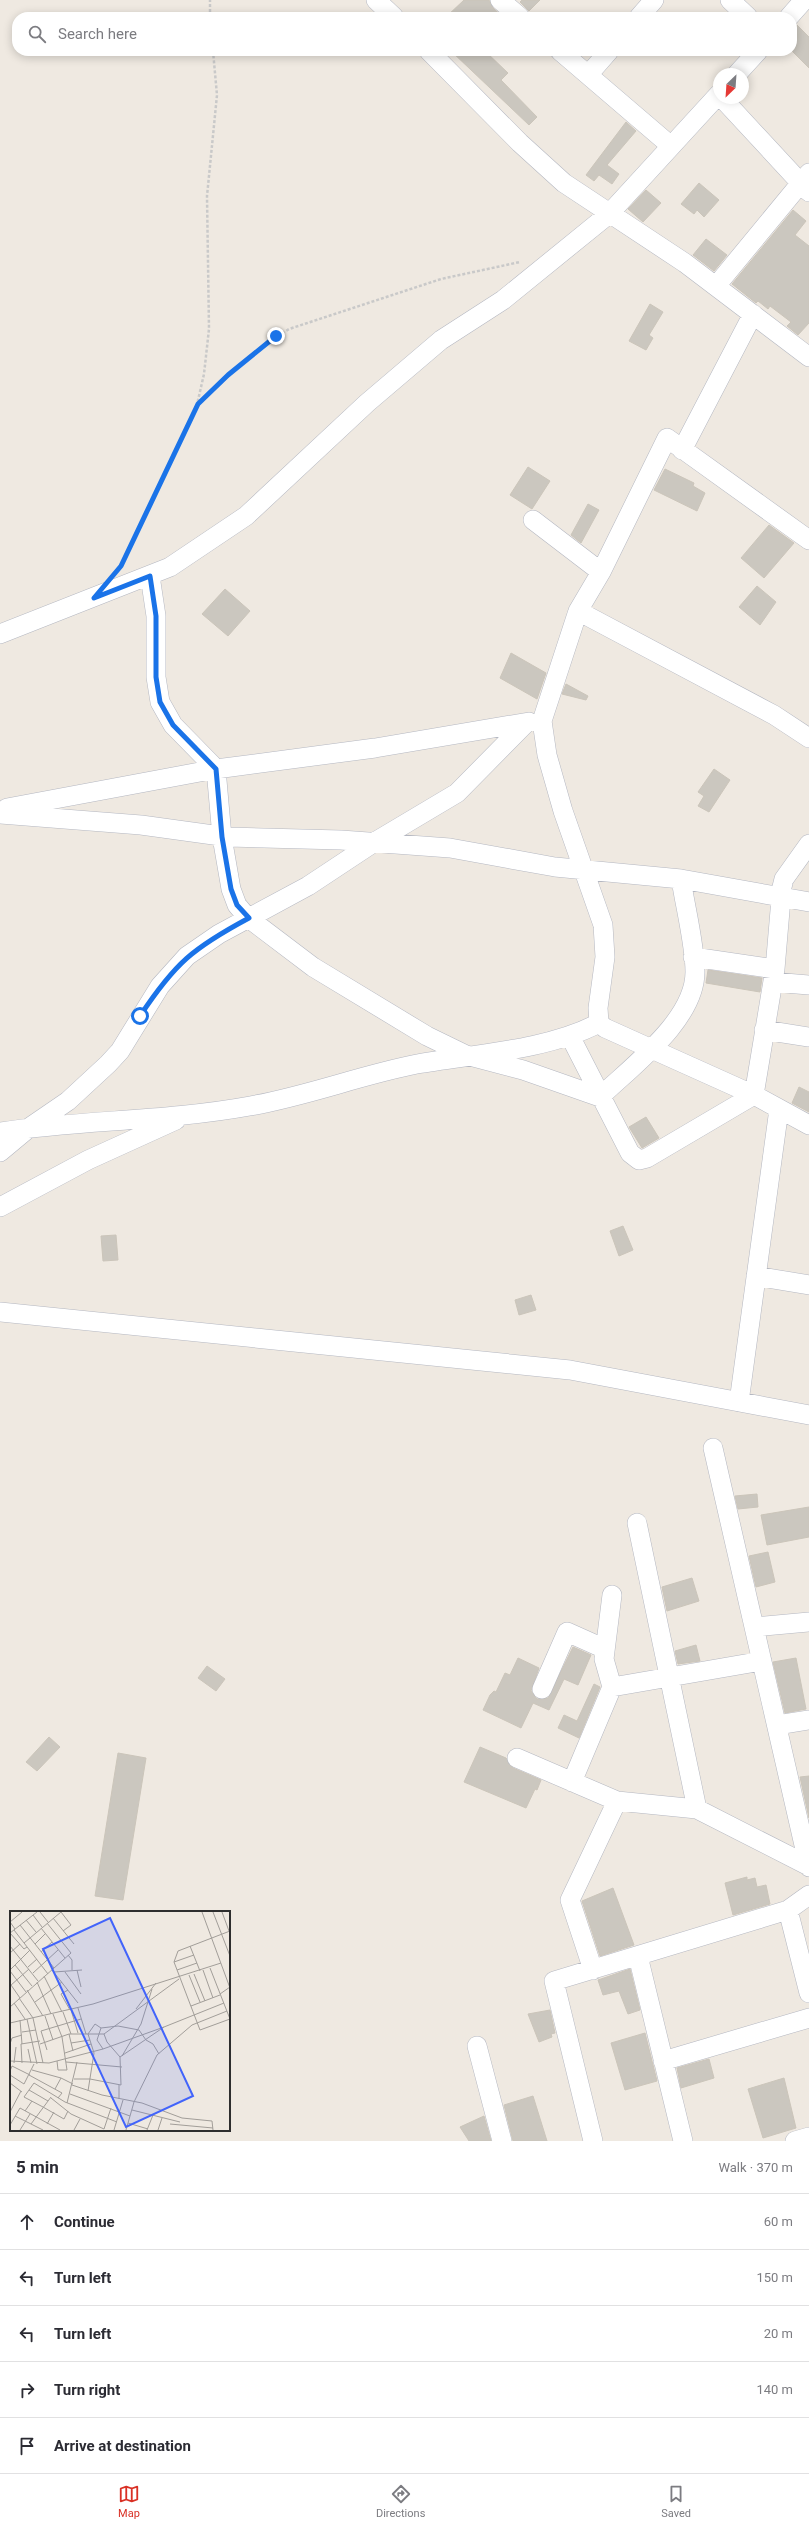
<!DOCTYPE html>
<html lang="en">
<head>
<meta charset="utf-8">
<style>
  :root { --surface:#fff; --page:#f7f7f7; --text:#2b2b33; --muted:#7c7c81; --line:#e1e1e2; --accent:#d93025 }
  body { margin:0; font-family:Roboto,sans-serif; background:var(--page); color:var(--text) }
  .compass { position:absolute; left:713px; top:68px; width:36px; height:36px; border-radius:50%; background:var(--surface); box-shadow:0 2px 10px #0003; rotate:205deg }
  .stop { position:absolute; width:12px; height:12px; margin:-9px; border:3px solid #1a73e8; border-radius:50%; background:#fff }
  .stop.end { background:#1a73e8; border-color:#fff; box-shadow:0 1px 4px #0008 }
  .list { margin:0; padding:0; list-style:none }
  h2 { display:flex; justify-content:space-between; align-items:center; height:52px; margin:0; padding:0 16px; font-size:17px }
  h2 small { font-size:13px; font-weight:400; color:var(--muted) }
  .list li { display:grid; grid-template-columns:26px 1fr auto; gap:12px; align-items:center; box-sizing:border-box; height:56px; padding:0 16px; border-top:1px solid var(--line) }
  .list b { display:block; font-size:15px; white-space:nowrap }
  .list em { font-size:13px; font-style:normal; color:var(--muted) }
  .icon { flex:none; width:22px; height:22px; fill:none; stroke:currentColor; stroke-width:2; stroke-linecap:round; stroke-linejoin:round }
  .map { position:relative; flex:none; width:809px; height:2141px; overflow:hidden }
  .search { position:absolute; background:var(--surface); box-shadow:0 2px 10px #0003; left:12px; right:12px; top:12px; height:44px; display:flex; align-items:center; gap:10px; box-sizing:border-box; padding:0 14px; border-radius:16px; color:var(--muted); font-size:15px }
  .sheet { height:332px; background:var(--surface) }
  nav { display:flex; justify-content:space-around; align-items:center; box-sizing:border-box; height:56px; border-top:1px solid var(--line); background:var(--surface); font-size:11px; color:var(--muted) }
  nav a { display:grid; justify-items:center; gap:2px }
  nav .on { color:var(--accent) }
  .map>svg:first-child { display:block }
  .building { fill:#cbc7bf; stroke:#cbc5ba }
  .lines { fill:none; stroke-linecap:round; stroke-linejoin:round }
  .minor-casing { stroke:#b4b7c1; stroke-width:20 }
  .path { stroke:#c9c9c9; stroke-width:2.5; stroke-dasharray:3 2; stroke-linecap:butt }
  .minor { stroke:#fff; stroke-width:19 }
  .route { stroke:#1a73e8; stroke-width:5 }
  .inset-road { fill:none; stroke:#a29e99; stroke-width:1 }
  .view { fill:#4264fb; fill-opacity:0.15; stroke:#4264fb; stroke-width:2 }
  .inset-edge { fill:none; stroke:#2e2e2e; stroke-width:2 }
</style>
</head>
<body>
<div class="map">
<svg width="809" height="2141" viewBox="0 0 809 2141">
  <rect width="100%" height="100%" fill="#efe9e1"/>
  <path class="building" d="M464,0h25l4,8 10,9h-57z
    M522,0h18l-11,11 -9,-9z
    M797,25l12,12v31l-17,-17v-23z
    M451,51h34l23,22 -7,7 36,37 -8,8z
    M626,122l10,9 -29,34 12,9 -7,10 -13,-9 -5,6 -8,-6z
    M699,183l20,17 -15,17 -7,-7 -3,4 -13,-10z
    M646,190l15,13 -18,19 -15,-13z
    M793,210l13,11 -11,14 14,11v77l-11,12 -11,-9 4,-4 -21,-16 -2,3 -10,-8 -2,2 -24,-19z
    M706,239l21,16 -13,16 -21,-16z
    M650,304l13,8 -14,23 4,3 -7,12 -17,-9z
    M528,467l22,14 -18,28 -22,-14z
    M665,469l29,14 -1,3 12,7 -8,18 -43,-21z
    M588,504l11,6 -18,33 -10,-8z
    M769,525l25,18 -30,35 -23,-20z
    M757,586l19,16 -16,23 -21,-18z
    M225,589l25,22 -22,25 -26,-22z
    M511,653l35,20 -9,26 -37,-21z
    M566,684l22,12 -2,4 -24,-6z
    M714,769l16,11 -21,32 -11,-6 6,-10 -6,-4z
    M708,970l54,8 -2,14 -54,-9z
    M799,1087l10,5v20l-17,-9z
    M646,1117l13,21 -17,10 -13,-21z
    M623,1226l10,24 -14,6 -9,-25z
    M116,1235l2,25 -15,1 -2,-25z
    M531,1295l5,15 -17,5 -4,-15z
    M757,1494l1,13 -20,2 -3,-13z
    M809,1507v30l-42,8 -6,-30z
    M768,1552l7,30 -19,5 -7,-31z
    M692,1578l7,23 -32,10 -5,-24z
    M696,1645l4,16 -22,3 -3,-13z
    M573,1647l18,8 -13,30 -14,-6 -15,31 -16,-7 -12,25 -38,-18 7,-15 4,-4 2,1 9,-19 5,2 8,-17 21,10 -8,23 6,8 11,-1z
    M796,1658l10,51 -21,4 -12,-51z
    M207,1666l18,13 -9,12 -18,-13z
    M594,1684l6,3 -21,51 -21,-10 6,-13 13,6z
    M49,1737l11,10 -23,24 -11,-9z
    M480,1747l26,11 7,10 28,12 -4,10 -2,-1 -9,19 -62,-26z
    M118,1753l28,5 -23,142 -28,-4z
    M809,1776v42l-9,-41z
    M747,1877v3l8,-2 2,9 9,-2 4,19 -37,11 -8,-32z
    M613,1888l21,57 -34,11 -18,-55z
    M630,1969l10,41 -12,4 -9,-23 -16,4 -5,-15z
    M550,2010l5,23 -4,1 1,3 -13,5 -11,-28z
    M645,2033l12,48 -32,9 -14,-47z
    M709,2059l5,19 -33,10 -4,-20z
    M784,2078l12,50 -33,10 -15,-49z
    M533,2096l14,45h-34l-9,-36z
    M484,2116l7,25h-22l-9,-14z"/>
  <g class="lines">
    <defs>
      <path id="minor" d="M376,0l18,17
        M500,0l20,17
        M730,0l18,17
        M639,17l15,-17
        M789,17l15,-17
        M429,51l91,92 44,40 121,80 124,94
        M560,51l111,95
        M737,74l21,-23
        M588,75l21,-24
        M722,98l87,94
        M716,286l93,-113
        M682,450l71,-136
        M533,520l68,52
        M809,540l-142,-102 -66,134 -23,39 -36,110 5,34 16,56 40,114 2,32 -7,51 1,15 6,5 149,67 55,30
        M150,576l6,40v61l4,25 13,23 43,44 6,68 9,52 6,16 10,12 66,50 114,69 39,19 57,15 77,27c32,-31 95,-77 95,-125 0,-27 -10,-66 -14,-93
        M578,611l196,104 35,23
        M0,634l170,-67 76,-51 121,-113 74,-63 62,-40 106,-86 110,-120
        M7,808l209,-39 159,-21 154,-26
        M0,814l141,11 87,12 113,3 109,8 105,19 126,12 128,23
        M693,957l82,12
        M773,982l36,3
        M764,1030l45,7
        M570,1036l60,117 9,7 8,-2 107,-63 21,-126 7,-82 2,-8 25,-35
        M0,1132c83,-12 168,-11 250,-26 57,-10 111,-31 167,-42 58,-10 131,-14 182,-41
        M0,1152l30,-25 38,-26 40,-37 12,-13 40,-65 27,-30 32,-22 89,-48 65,-43 84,-50 69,-70
        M0,1207l88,-47 88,-40
        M756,1276l53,9
        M0,1312l570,58 239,45
        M739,1402l40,-293
        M713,1448l96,419
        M637,1523l60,286
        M754,1627l55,-5
        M612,1687l150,-26
        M542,1689l25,-57 38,17
        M777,1725l32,-5
        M517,1758l100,43 80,8 112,57
        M572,1782l40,-95 -8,-28 8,-64
        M788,1910l21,83
        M638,1956l45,185
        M593,1970l-23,-70 47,-99
        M477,2046l25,95
        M663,2061l146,-43
        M593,2141l-39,-160 234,-71 21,-15
        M795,2141l14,-4"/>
    </defs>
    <use href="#minor" class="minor-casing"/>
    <path class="path" d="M210,17v-17
      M198,404l57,-52 34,-23 152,-50 79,-17
      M119,569l77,-160 8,-35 5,-45 -2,-133 10,-101 -4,-44"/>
    <use href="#minor" class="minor"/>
  </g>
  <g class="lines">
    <path class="route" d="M140,1016c35,-53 53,-68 109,-98l-12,-13 -6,-16 -9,-52 -6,-68 -43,-44 -13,-23 -4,-25v-61l-6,-40 -56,22 27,-32 77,-162 30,-29 48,-39"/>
  </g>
  <g transform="translate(10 1911)">
    <rect width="220" height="220" fill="#efe9e1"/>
    <path class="inset-road" d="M30,1l8,10M51,1l10,13 -8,6M192,1l28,76M203,1l17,44M212,1l7,19M23,4l9,12M43,7l21,26M16,9l10,12M10,14l34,43M31,17l24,30M5,18l-5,-7 12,-10M4,19l34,44M220,20l-52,20 -4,11 26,68 30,-11M0,22l27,-21M0,22l14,16 3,-2M14,32l37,-31M25,33l10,-10M0,35l28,35M180,35l10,25M31,41l11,-10M0,42l10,-9M58,44l4,5v10M164,51l20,-7M5,54l17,21M18,56l9,-8M200,57l20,51M0,59l20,-20M42,59l26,33M67,59l4,17M167,59l20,-7M193,59l10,28M0,60l16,21M44,61l28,-2M55,61l16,22M23,62l25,-23M184,63l11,27M179,64l11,27M34,65l18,36M27,71l14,32M1,74l9,13M0,75l19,-17M17,79l16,26M58,79l-7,4 9,16M210,83l10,-7M9,87l14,20 10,45M25,91l27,-20M4,92l11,16M181,95l29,-11M0,96l61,-54 -24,-30M68,97l8,26M126,98l20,-26M61,99l7,23M53,101l8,22M43,103l9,23 5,33h-9l-1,-9M35,105l8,24M17,108l10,45M10,109l2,24M0,112l83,-19 128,-41M12,121l14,-2M59,123l4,17M94,123l75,-55M61,132l19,-3M0,133l2,-6 10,-3M30,133l29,-10h35l3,8 13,15 1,28 -31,-6M18,138l3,14M93,138l-6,-9 4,-12 17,-2 21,4 7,10 7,4 6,10M37,139l-6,-19 40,-12M55,142l26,-9M112,145l19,-32 11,-35M110,146l44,-30 60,-24M0,150l39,2 54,-14 61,-22M56,151l56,5M4,152l2,-16M12,152l-1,-19 19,-3M22,159l29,8 12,6M0,160l2,-5 18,9M0,164l14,9 10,-20M19,164l33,18 -4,5M64,168h16M0,172l12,9M62,174l30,10 40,8 40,15 30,3 1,9M45,178l6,-11M19,179l19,11M78,180l6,-38 -6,-19 7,-10 6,4M60,183l60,22M41,187l20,16 33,15M109,188v-14M57,192l10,-41M33,196l-19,-10 10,-14 31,19 52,20M33,196l21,12 4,-8M122,199l48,12M15,200l7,-10M0,201l11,-21M5,205l28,14M118,212l20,6M21,213l20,-27M37,213l7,-12M160,213l43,4M0,214l10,-17 40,22M94,218l7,-21M10,219l10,-16M64,219l6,-11M104,219l9,-30M116,219l8,-28 23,-47 35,-30 35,-14M137,219l6,-15M148,219l4,-12"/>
    <path class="view" d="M100,7l83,178 -67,31 -83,-178z"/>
    <rect width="220" height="220" class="inset-edge"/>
  </g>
</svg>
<svg class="compass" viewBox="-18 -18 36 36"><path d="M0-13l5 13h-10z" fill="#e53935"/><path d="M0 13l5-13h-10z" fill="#7c7c81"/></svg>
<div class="stop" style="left:140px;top:1016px"></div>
<div class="stop end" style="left:276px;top:336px"></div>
<div class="search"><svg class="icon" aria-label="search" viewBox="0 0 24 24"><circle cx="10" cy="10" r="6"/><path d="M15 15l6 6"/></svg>Search here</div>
</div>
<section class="sheet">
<h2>5 min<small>Walk · 370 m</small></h2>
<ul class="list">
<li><svg class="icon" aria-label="ahead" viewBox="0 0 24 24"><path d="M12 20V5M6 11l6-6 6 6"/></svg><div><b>Continue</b></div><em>60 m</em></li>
<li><svg class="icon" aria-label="left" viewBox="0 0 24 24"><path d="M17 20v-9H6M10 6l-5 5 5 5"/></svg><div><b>Turn left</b></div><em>150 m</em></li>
<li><svg class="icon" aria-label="left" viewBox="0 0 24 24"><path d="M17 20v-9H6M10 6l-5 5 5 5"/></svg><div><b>Turn left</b></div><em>20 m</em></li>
<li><svg class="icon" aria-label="right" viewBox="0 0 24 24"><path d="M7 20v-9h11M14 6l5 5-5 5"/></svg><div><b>Turn right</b></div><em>140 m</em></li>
<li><svg class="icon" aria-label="arrive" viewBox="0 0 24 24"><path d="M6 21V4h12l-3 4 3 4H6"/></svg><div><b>Arrive at destination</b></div></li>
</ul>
</section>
<nav>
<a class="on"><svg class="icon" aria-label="map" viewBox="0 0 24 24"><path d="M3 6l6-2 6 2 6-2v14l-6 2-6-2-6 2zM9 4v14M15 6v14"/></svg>Map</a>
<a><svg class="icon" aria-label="directions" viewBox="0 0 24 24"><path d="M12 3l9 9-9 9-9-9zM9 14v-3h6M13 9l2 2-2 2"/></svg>Directions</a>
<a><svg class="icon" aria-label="saved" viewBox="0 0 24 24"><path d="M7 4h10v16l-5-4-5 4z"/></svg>Saved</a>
</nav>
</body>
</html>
